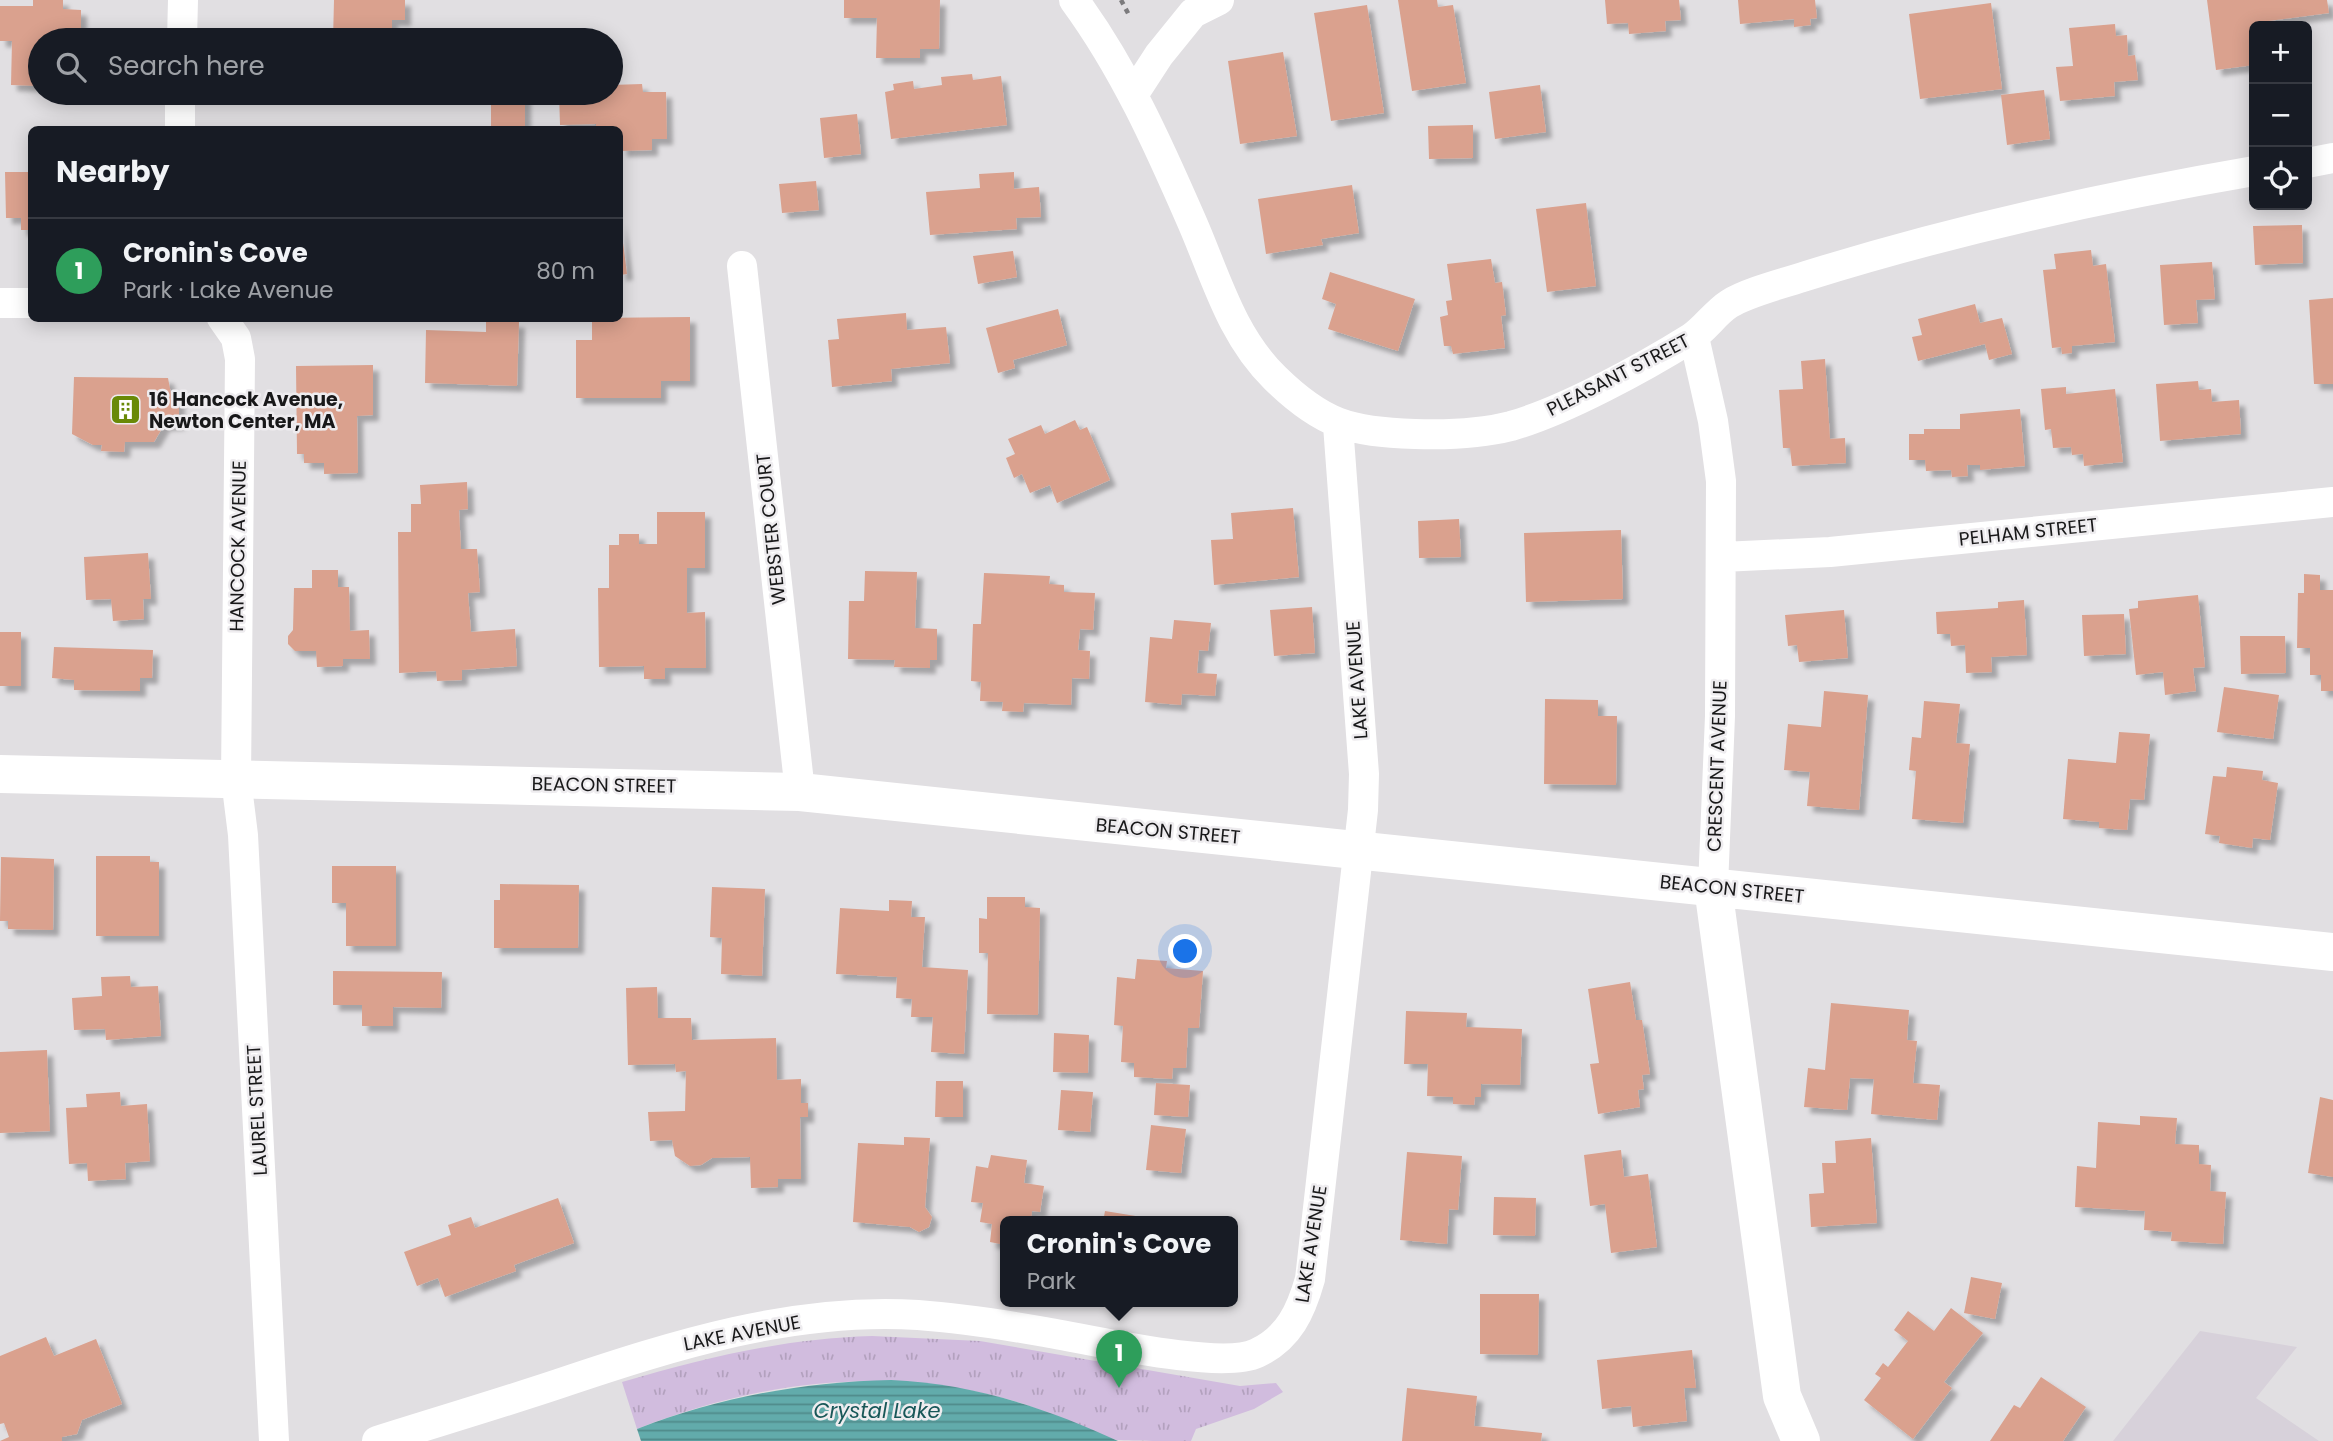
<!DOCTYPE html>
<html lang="en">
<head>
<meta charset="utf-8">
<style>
  :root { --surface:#171b24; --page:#20242c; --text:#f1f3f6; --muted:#9ea1a6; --line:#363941; --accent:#7c3aed }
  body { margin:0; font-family:Poppins,sans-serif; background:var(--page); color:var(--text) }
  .controls { position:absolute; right:21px; top:21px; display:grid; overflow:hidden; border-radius:10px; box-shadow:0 4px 18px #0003 }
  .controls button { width:63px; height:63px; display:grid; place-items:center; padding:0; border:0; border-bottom:2px solid var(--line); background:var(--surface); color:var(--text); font:35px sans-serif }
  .you { position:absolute; left:1186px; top:952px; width:24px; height:24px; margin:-18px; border:5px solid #fff; border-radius:50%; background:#1a73e8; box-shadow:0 0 0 10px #1a73e833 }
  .badge { display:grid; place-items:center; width:46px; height:46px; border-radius:50%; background:var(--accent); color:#fff; font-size:23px; font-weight:700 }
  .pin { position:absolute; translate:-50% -58px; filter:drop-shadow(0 2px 4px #0008) }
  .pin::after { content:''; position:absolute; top:37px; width:24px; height:21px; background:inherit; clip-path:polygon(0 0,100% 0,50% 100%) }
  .popup { position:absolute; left:1000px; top:1216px; width:238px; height:91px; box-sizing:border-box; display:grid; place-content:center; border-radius:10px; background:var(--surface); filter:drop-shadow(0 2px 5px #0005); font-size:23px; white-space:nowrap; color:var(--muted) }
  .popup b { font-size:26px; color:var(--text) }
  .popup::after { content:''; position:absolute; left:50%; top:100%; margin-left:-14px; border:14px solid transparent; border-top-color:var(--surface) }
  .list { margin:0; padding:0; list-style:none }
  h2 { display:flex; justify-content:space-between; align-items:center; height:91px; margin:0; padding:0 28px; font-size:30px }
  h2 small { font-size:23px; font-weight:400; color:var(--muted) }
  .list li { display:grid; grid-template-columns:46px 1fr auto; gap:21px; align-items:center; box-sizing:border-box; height:105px; padding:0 28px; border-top:2px solid var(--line) }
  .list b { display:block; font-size:26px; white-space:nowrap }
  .list p { margin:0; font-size:23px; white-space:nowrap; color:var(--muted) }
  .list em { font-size:23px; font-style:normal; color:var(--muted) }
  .icon { flex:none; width:38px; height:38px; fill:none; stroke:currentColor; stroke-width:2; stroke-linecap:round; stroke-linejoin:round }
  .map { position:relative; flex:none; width:2333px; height:1441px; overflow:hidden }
  .search { position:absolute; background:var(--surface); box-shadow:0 4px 18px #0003; left:28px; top:28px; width:595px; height:77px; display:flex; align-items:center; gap:18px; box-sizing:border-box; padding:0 24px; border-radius:38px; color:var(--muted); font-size:26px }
  .panel { position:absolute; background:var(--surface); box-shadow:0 4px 18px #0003; left:28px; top:126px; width:595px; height:196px; border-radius:10px }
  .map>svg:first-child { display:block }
  .built { fill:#d7d1da }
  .park { fill:url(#park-tufts) }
  .water { fill:url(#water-rules) }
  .building { fill:#daa18e; filter:url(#shadow) }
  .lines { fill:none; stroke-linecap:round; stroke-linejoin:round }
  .path { stroke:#7c7b7d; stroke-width:4.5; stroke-dasharray:5 5; stroke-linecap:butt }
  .street { stroke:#fff; stroke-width:30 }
  .secondary { stroke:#fff; stroke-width:38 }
  .labels { text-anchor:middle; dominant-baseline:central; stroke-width:5; stroke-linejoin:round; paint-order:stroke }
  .street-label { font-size:19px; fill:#181819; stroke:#eeecef }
  .poi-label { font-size:19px; font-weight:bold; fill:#181819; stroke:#eeecef; text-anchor:start }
  .water-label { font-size:21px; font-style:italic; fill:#185758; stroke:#eeecef }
</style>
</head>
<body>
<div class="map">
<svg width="2333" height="1441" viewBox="0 0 2333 1441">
  <defs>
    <pattern id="park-tufts" width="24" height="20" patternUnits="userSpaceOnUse" patternTransform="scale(1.75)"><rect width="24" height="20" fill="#d1bcde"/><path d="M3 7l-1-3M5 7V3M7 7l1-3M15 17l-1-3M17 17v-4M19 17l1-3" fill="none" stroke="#b3a1be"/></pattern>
    <pattern id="water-rules" width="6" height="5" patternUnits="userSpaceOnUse" patternTransform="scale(1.75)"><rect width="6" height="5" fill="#62abab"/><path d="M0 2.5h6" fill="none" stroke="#508a8a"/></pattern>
    <filter id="shadow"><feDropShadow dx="6" dy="6" stdDeviation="2" flood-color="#0004"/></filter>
  </defs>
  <rect width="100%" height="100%" fill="#e1dfe2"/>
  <path class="built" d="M2200,1331l97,16 -41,51 63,43h-206z"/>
  <path class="park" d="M872,1336l108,5 260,45 36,-3 7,9 -29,17 -58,20 -5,12c-21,0 -56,0 -75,-1 -37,-11 -71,-31 -109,-41 -127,-33 -248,-18 -370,30l-15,-47c87,-25 159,-43 250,-46z"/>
  <path class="water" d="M891,1380c79,3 156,28 227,61h-477l-4,-12c82,-32 166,-47 254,-49z"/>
  <path class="building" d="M33,0h30v9l18,1v30h-41v46l-29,-1 1,-44h-12v-35h33z
    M334,0h71v20h-13v20h-59z
    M844,0h96l-1,49h-19v9h-44l1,-40h-33z
    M1398,0h39l1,7 15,-2 13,78 -54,8z
    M1605,0h74l2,20 -16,1 1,10 -37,3 -1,-11 -21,1z
    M1738,0h77l2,18 -7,1 1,6 -17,2v-8l-54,5z
    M2207,0h120l2,13 -68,9 1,4h-8v39l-38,5z
    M1991,3l11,86 -82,10 -11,-85z
    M1367,5l17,108 -53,8 -17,-108z
    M2115,24l1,12 11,-1 1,21 7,-1 3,25 -24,2 1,14 -55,5 -4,-34 17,-1 -4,-38z
    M1283,52l14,84 -57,8 -12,-83z
    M972,74l1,6 28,-4 6,49 -116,14 -6,-47 9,-2 -1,-6 20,-3 1,8 28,-4 -1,-8z
    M642,84l1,8h23l1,47h-15v11l-31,1 -1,-21h-24v-6l-36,1 -1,-32h52v-8z
    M1540,85l6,47 -51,7 -6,-47z
    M2044,90l6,49 -43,6 -6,-50z
    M525,95v35h-34v-34z
    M857,114l4,40 -37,4 -4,-40z
    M1473,125v33l-44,1 -1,-33z
    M5,172h27v58h-11v-12h-15z
    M1014,172v17l25,-2 2,30 -25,1 1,11 -87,6 -4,-43 54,-4 -1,-14z
    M816,181l3,29 -37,3 -3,-29z
    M1352,185l7,48 -38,6 2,6 -57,9 -8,-55z
    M1586,203l10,83 -49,6 -11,-83z
    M620,219l7,55 -7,1z
    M2302,225l1,38 -48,2 -2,-39z
    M2091,250l2,16 13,-2 9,78 -43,4v7l-10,1 -1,-7 -9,1 -9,-78 13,-1 -2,-15z
    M1013,251l4,26 -39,7 -5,-28z
    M1491,259l4,24 7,-1 4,33 -5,1 4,32 -52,6 -2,-8h-7l-4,-29 8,-2 -2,-14 6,-1 -5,-36z
    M2212,262l3,37 -19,1 2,23 -34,2 -4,-60z
    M1330,272l85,27 -17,52 -70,-22 8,-25 -14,-5z
    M2333,298v86h-19l-5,-84z
    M1975,304l5,19 22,-5 10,36 -23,6 -4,-16 -67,17 -6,-24 10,-2 -4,-16z
    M1058,309l9,36 -54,15 2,8 -17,5 -12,-45z
    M906,313l1,17 39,-3 4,36 -59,6 1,12 -60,6 -4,-47 11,-1 -2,-20z
    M690,317v64h-29v17h-85v-58h16v-22z
    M486,320l33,2 -2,64 -92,-3 1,-53 60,2z
    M1825,359l5,80 15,-1 1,25 -54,3 -2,-18h-7l-4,-58 24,-1 -2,-28z
    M373,365v50l-16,1 1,57 -34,1v-11h-20v-9h-7l-1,-88z
    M74,377l94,1 3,16 8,2v28l-15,1 -10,17h-29l-1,10 -23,-1 1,-6h-9l-21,-11z
    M2198,381l1,9 12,-1 1,13 27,-2 2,34 -81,7 -4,-57z
    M2066,387v7l49,-5 8,73 -39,4 -1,-12 -11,1 -1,-8 -18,1 -2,-19 -6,1 -4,-41z
    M2020,409l5,57 -45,4v-5h-13l1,11 -16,1 -1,-7 -25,1 -1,-11h-16v-26h15v-5h36v-15z
    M1075,420l5,10 7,-3 23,53 -53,23 -7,-18 -20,8 -8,-19 -8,4 -8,-20 9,-4 -7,-15 33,-14 4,9z
    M467,482l1,27 -9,1 2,39h16l3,43 -12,1 3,39 44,-3 2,37 -55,4v10l-25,1 -1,-10 -37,2 -1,-141h13v-28h10l-1,-19z
    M1293,508l6,69 -85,8 -3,-45 22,-1 -2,-26z
    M657,512h48v56h-18v45l18,-1 1,56h-41v11h-21v-13l-45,1 -1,-79h11v-43h10v-11h20v10h18z
    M1459,519l2,38 -42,1 -1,-37z
    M1621,530l2,69 -97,3 -2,-69z
    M148,553l3,46h-8l1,20 -31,2 -2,-22 -25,1 -2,-43z
    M312,570h26v17h11l1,44 19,-1 1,29h-27v7l-26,1 -1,-16h-21l-7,-7v-8l5,-6 1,-42h18z
    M865,571l52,1 -2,56 22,1v31h-7v8l-36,-1 1,-7 -47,-1 1,-58h15z
    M984,573l66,3 -1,8 15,1v7l31,1 -2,37 -13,-1 -2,21 12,1 -1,28 -17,-1 -1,27 -47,-2 -1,9 -21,-1 1,-9 -23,-1 1,-19 -10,-1 2,-57h8z
    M2304,574l16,1v15h13v101h-12v-16h-11v-27h-13l1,-55h6z
    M2198,595l7,72 -12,1 3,23 -31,4 -2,-23 -27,3 -7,-66 9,-1v-7z
    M2024,600l3,55 -36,2 1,15 -26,1 -1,-28 -14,1 -1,-12h-13l-1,-22 62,-4v-6z
    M1312,607l3,46 -41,3 -4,-46z
    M1844,610l4,48 -49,4 -2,-17 -9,1 -3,-31z
    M2124,614l2,40 -42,2 -2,-41z
    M1174,620l37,3 -3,28 -9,-1 -2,23 20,1 -2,22 -33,-2 -1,11 -36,-3 5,-65 22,2z
    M0,632h21v54h-21z
    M2240,636h45l1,37 -45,1z
    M54,647l99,3 -1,28h-12v13l-66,-1v-10l-22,-2z
    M2224,687l55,8 -6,44 -56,-7z
    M1824,691l44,4 -9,115 -52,-4 3,-34 -26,-2 4,-46 33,3z
    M1545,699l53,1v16h19l-1,69 -72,-1z
    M1924,701l36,3 -4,39 14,1 -7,79 -51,-4 4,-48 -7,-1 3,-33 9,1z
    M2119,732l31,2 -6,66 -14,-1 -3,31 -28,-2v-6l-36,-3 5,-60 48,4z
    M2227,767l36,4 -1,9 16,3 -8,57 -17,-2 -1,10 -33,-5 1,-7 -15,-2 8,-58 13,1z
    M96,856h54v6h9v74h-63z
    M1,857l53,2 -1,71 -45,-1v-8h-8z
    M332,866h64v80h-50v-43h-14z
    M500,884l79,1 -1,63h-84v-48h6z
    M712,887l53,2 -3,87 -41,-2 1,-36 -12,-1z
    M987,897h38v10l15,1 -2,107 -51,-1 1,-61h-9v-35l8,1z
    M889,900l23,1 -1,16h14l-3,50 46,3 -4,84 -33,-2 2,-35h-22l1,-18 -16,-1 1,-21 -61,-3 4,-66 49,3z
    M1137,959l30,2 -1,7 37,3 -4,57h-11l-2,40h-13l-1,11 -38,-2v-14l-13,-1 2,-36 -9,-1 3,-48 18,2z
    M333,971l109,1 -1,36 -48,-1v19h-31v-21h-29z
    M130,976l1,11 27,-1 3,50 -55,4 -1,-11 -31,1 -2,-32 30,-2 -1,-19z
    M1630,982l6,38h6l8,54 -8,1 2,14 -6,1 2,17 -42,7 -8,-50 9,-1 -11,-74z
    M657,987l1,31h33l1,22 84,-2 1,42 24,-1v24h7v14h-8l1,62h-23v8l-27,1 -1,-31 -38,1 -11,7 -11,1 -15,-10 -3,-16 -22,1 -2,-29 37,-1 1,-40 -10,1 -1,-8 -47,1 -2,-77z
    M1831,1003l78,7 -2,30 10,1 -4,42 27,2 -3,35 -66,-6 3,-35 -24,-1 -3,32 -43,-3 4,-39 17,2z
    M1406,1011l61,2 -1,14 56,2 -2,56 -39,-1v13h-6l-1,8 -21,-1v-7l-26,-1 1,-32h-24z
    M1054,1033l35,2 -1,38 -35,-1z
    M47,1050l3,81 -50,2v-81z
    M936,1081h27v36h-28z
    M1156,1083l34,2 -2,32 -34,-2z
    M1061,1090l32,2 -3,40 -32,-2z
    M120,1092l1,14 26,-2 3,57 -25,2 1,16 -38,2 -1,-18 -18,1 -3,-56 21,-1 -1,-13z
    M2320,1097l13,3v77l-25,-4z
    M2140,1116l37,2 -2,26 24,1v19l12,1 -1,26 16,1 -3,52 -52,-3 1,-9 -28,-2 1,-19 -70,-4 2,-41 19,2 2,-46 42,3z
    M1151,1125l35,4 -5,44 -35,-3z
    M904,1137l26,1 -5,69 7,10 -3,10 -10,5 -9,-5 -57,-5 5,-79 46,2z
    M1871,1138l6,85 -66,4 -2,-33 15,-1 -2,-30h14l-1,-22z
    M1621,1150l3,27 24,-3 9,73 -46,6 -6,-49 -15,2 -6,-51z
    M1407,1152l55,4 -4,54 -9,-1 -2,35 -47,-4z
    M991,1155l36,5 -3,23 20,3 -4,26 -8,-1 -1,11h-26v23l-15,-3 2,-18 -12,-2 3,-19 -12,-1 5,-36 12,2z
    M1494,1197l42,1 -1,38 -42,-1z
    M558,1198l16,45 -60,22 2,6 -71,26 -7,-19 -21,8 -13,-34 47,-17 -3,-10 23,-8 4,11z
    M1105,1211l55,9v2h-57z
    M1971,1277l31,6 -7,36 -31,-6z
    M1480,1294h59l-1,61 -58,-1z
    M1951,1308l32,25 -39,49 8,6 -39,51 -49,-39 17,-22 -6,-4 8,-11 5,4 20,-26 -14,-11 14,-19 26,20z
    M46,1337l8,19 42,-17 26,65 -40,16 -5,14 -15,3v4h-62l9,-4 -5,-14 -4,1v-68z
    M1692,1350l4,38h-12l3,33 -54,6 -2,-21 -29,3 -5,-49z
    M2041,1377l45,30 -23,34h-73l24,-36 6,3z
    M1407,1388l70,8 -3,30 68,7 -1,8h-139z"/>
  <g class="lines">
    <path class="path" d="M1121,0l8,15"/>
    <path class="street" d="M1074,0c50,68 84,144 118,222 24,55 39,113 83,156 47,46 75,54 140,56 31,1 65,0 96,-8 53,-15 132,-58 180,-88 14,-9 24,-25 38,-34 19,-12 56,-21 77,-28 147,-46 297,-79 448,-105
      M182,40l1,-40
      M1133,95l26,-40 34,-42 26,-13
      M180,130v-37
      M2307,163l26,-5
      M742,266l58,526
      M0,303h32
      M222,318l14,20 4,21 -4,420 7,56 31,606
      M1694,337l19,84 8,60 -1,235 -7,171
      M1722,557l108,-5 503,-50
      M377,1441c60,-19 121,-37 181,-57 116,-39 236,-77 360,-69 41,3 81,9 121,16 45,7 181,40 218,22 32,-15 44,-42 53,-74l53,-469 1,-36 -26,-349"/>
    <path class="secondary" d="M0,774l800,18 1533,160
      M1713,887l69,509 19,45"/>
  </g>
  <defs>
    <symbol id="building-square" viewBox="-11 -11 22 22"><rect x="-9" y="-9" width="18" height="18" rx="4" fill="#698907" stroke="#eeecef"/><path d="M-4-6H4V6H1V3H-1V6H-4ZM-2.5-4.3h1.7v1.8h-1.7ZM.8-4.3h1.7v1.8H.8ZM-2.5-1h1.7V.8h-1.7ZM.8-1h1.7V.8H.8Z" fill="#fff"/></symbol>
  </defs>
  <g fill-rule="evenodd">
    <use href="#building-square" x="108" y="392" width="35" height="35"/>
  </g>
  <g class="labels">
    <g class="street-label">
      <text transform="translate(1618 375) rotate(-27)">PLEASANT STREET</text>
      <text transform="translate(771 529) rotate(-96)">WEBSTER COURT</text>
      <text transform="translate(2028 532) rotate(-6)">PELHAM STREET</text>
      <text transform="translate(238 546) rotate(-89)">HANCOCK AVENUE</text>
      <text transform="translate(1357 680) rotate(-94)">LAKE AVENUE</text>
      <text transform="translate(1717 766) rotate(-88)">CRESCENT AVENUE</text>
      <text transform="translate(604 785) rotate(1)">BEACON STREET</text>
      <text transform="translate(1168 831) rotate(5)">BEACON STREET</text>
      <text transform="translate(1732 889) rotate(6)">BEACON STREET</text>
      <text transform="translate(257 1110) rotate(-93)">LAUREL STREET</text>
      <text transform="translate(1311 1244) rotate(-81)">LAKE AVENUE</text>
      <text transform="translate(742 1333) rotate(-11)">LAKE AVENUE</text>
    </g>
    <g class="poi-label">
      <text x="149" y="399">16 Hancock Avenue,<tspan x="149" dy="22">Newton Center, MA</tspan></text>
    </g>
    <g class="water-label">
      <text x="877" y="1410">Crystal Lake</text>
    </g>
  </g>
</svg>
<div class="controls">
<button>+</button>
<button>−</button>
<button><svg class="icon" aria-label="locate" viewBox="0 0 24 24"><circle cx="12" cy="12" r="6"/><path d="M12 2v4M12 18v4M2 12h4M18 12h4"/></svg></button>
</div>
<div class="you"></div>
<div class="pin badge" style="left:1119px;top:1388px;background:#2e9e5b">1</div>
<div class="popup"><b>Cronin's Cove</b>Park</div>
<div class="search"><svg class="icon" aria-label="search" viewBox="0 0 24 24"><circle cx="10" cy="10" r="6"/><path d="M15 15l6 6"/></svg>Search here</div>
<section class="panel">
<h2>Nearby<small></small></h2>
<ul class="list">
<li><span class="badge" style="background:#2e9e5b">1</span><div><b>Cronin's Cove</b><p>Park · Lake Avenue</p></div><em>80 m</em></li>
</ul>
</section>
</div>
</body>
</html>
